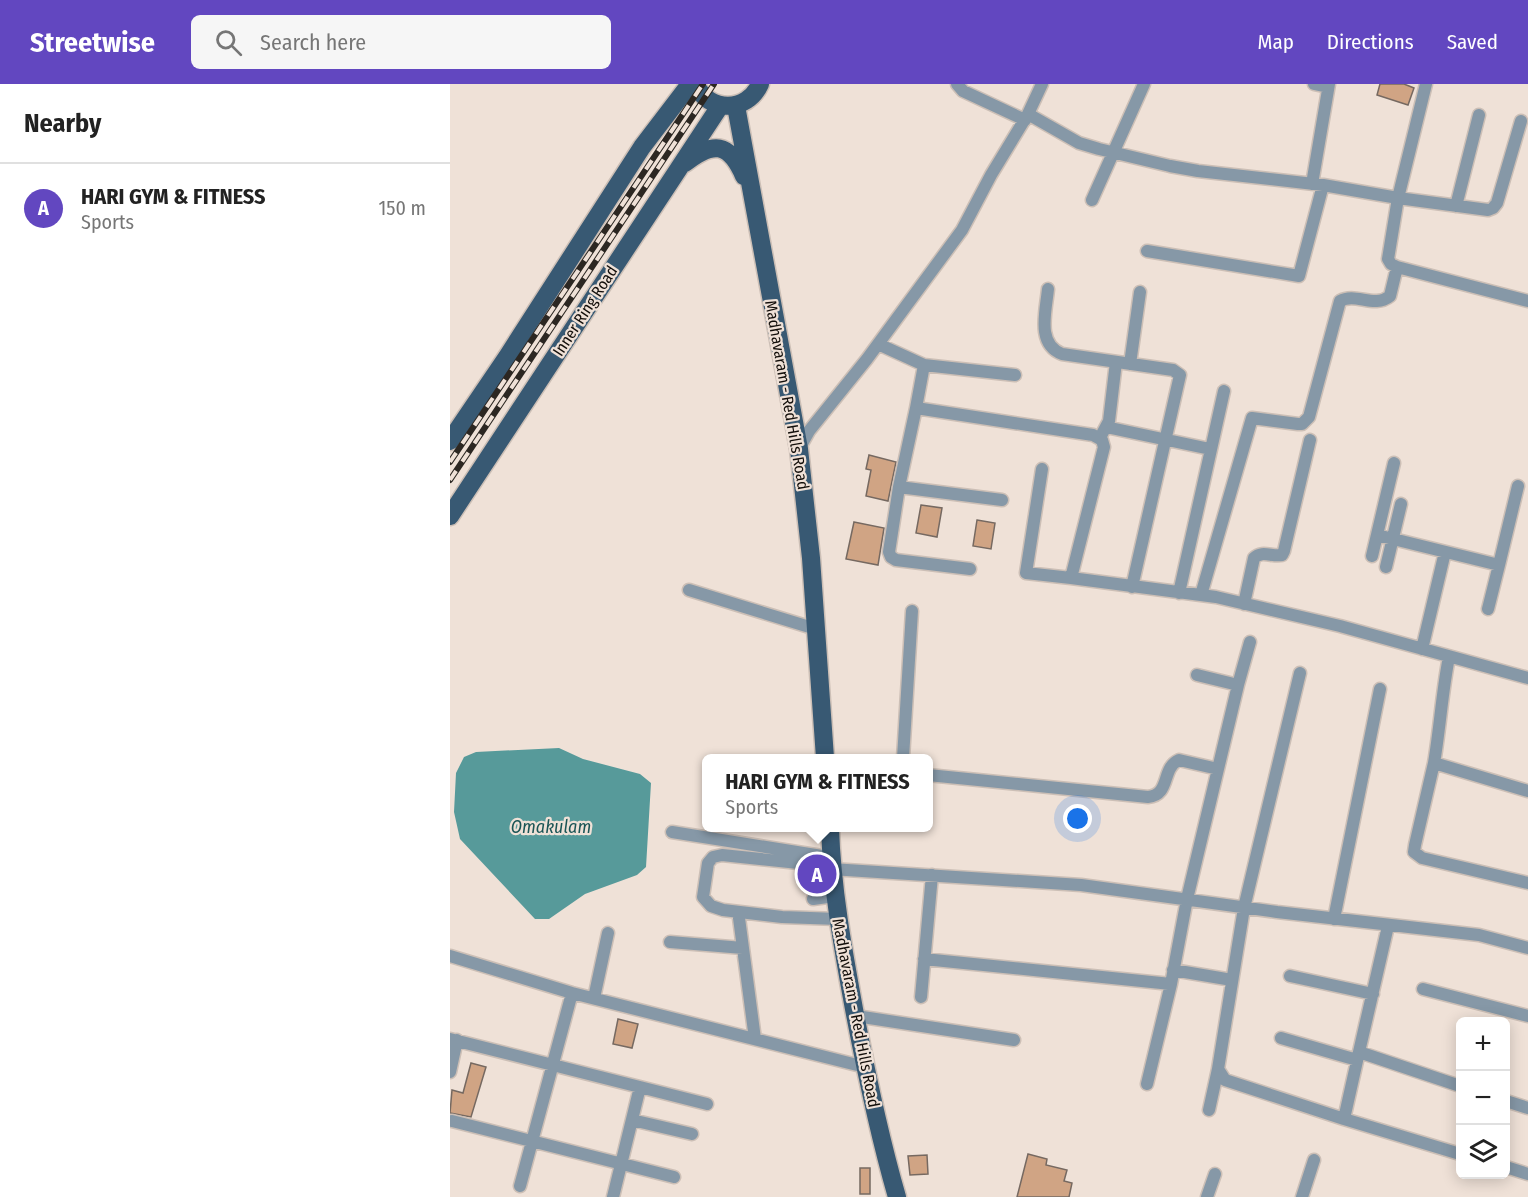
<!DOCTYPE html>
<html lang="en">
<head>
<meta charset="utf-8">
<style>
  :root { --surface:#fff; --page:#f6f6f6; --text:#222; --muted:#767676; --line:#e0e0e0; --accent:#6247c0 }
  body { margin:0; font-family:"Fira Sans Condensed",sans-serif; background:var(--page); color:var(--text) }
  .controls { position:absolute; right:18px; bottom:18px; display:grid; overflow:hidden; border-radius:9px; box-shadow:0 3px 15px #0003 }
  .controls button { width:54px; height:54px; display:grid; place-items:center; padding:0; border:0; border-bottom:2px solid var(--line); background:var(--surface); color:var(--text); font:30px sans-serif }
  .you { position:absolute; left:628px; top:735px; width:21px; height:21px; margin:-15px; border:4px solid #fff; border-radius:50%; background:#1a73e8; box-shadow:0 0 0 9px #1a73e833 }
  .badge { display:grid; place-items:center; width:39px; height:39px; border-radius:50%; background:var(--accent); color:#fff; font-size:20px; font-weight:700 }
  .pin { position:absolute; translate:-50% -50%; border:3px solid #fff; box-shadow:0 2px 6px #0006 }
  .popup { position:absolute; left:252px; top:670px; width:231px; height:78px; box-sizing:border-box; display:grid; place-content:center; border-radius:9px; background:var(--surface); filter:drop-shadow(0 2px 4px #0005); font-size:20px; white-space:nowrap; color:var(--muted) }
  .popup b { font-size:22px; color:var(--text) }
  .popup::after { content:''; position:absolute; left:50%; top:100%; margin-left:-12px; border:12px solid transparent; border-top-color:var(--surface) }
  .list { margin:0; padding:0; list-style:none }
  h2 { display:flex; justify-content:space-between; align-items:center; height:78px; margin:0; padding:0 24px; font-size:26px }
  h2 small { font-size:20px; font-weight:400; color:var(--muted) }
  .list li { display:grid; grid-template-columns:39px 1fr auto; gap:18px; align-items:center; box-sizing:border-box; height:90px; padding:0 24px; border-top:2px solid var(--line) }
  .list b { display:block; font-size:22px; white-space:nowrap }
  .list p { margin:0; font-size:20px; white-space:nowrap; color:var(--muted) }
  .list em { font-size:20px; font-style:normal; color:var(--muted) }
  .icon { flex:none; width:33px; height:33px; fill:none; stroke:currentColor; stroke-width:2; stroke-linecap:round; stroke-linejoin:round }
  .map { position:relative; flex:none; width:1078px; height:1113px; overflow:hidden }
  header { display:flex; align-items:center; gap:36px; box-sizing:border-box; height:84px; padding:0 30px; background:var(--accent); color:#fff }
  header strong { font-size:28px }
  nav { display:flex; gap:33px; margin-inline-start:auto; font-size:21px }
  .search { width:420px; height:54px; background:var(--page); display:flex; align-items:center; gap:15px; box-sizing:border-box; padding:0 21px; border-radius:9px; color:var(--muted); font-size:22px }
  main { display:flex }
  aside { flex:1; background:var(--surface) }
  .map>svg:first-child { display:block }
  .water { fill:#579a9a }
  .building { fill:#d0a484; stroke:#766961; stroke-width:1.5 }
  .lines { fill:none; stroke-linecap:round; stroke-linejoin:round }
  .street-casing { stroke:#ccbfb6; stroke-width:15 }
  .primary-casing { stroke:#ccbfb6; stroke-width:21 }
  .street { stroke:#8698a7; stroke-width:12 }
  .primary { stroke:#385973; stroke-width:18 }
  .rail-casing { stroke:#2c2722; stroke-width:6 }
  .rail { stroke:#efe1d7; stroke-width:4; stroke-dasharray:11; stroke-linecap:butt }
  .labels { text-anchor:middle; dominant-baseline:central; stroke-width:4.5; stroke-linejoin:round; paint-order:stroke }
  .street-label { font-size:16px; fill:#120e0a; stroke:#efe1d7 }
  .water-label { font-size:18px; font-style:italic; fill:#1a5455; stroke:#efe1d7 }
</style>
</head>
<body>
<header>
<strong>Streetwise</strong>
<div class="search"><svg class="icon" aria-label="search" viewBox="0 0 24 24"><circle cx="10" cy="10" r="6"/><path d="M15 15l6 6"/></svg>Search here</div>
<nav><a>Map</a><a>Directions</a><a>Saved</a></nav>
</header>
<main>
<aside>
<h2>Nearby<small></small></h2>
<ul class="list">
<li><span class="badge">A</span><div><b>HARI GYM &amp; FITNESS</b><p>Sports</p></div><em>150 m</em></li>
</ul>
</aside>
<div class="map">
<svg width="1078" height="1113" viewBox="0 0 1078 1113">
  <rect width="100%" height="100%" fill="#efe1d7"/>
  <path class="water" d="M109,664l24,11 57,15 11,9 -5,84 -9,8 -52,19 -36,25h-14l-75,-80 -6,-27 2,-39 8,-16 12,-5z"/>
  <path class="building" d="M930,0h24l10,4 -6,17 -31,-10z
    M419,371l27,7 -8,39 -22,-5 5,-26 -5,-1z
    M471,421l21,3 -5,29 -21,-4z
    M527,436l18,3 -4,26 -18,-3z
    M404,438l30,6 -6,37 -32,-6z
    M168,935l20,5 -6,24 -19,-4z
    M21,979l15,4 -15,50 -21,-4 2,-23 11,3z
    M578,1070l19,5 -1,6 21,5 -3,11 8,2 -3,14h-52z
    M477,1071l1,19 -18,1 -2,-19z
    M410,1084h10v26h-10z"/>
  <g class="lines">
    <defs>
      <path id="street" d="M507,0l6,7 62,29
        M864,0l14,3
        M976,0l-28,114 -10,61 3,5 6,3 131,34
        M578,30l51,29 20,6 71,17 28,5 125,14 75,13 90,12 5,-2 4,-5 24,-82
        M862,100l17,-100
        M642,116l52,-116
        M1006,122l23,-91
        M697,167l152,25 24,-91
        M598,205c-2,22 -12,55 14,65l111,16 7,5 -48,212
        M428,260l46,21 -8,43 177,27 9,5 2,7 -33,131 145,19 124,29 188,52
        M680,280l10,-72
        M474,281l91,10
        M466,324l-17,79 -10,65 2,5 5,3 74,9
        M656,343l104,22
        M652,350l7,-13 7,-59
        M349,365l10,-18 58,-72 95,-129 29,-55 37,-61 14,-30
        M592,385l-16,104 45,5
        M449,403l103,13
        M927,451l122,30 19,-79
        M922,472l22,-93
        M936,483l15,-63
        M239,506l127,39
        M729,509l45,-202
        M751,511l51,-177 46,6h4l7,-7 31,-116c16,-9 34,8 50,-5l7,-29
        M794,520l10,-46c8,-8 18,-1 28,-3l2,-4 26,-111
        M1038,525l11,-44
        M972,565l23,-97
        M999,573c-7,35 -9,71 -15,106l94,28
        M850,589l-56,235 -26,161 7,11 119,39
        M788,601l12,-43
        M453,674l9,-147
        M984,679l-19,82 -1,7 8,6 106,25
        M478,691l220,22c23,-2 13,-29 31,-37l39,9
        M222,748l150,24
        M370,772l-12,8 -86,-9 -9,2 -5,6 -5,34 8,9 12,4 59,7 56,2
        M381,785l250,16 196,27 202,23 49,13
        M362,794l21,-1
        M363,815l22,-3
        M289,834l16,121
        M884,835l46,-230
        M220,858l73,6
        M0,872l122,37 293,74
        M474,875l247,25
        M723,886l59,10
        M840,892l83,18
        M973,905l105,27
        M471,913l11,-122
        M144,914l14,-65
        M406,932l158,24
        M831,954l76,22
        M0,955l257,65
        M909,968l29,-126
        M0,988l7,-32
        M697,1000l24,-100 16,-85 51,-214 -41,-10
        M1010,1002l-101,-34 -15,67 116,35
        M1056,1017l22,7
        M759,1026l9,-41
        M182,1036l60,14
        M2,1037l222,56
        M1056,1083l22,7
        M70,1102l52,-193
        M163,1113l27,-110
        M757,1113l8,-23
        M852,1113l12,-37"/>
      <path id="primary" d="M245,0c14,29 52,29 65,0
        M286,22l63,343 12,109 14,200
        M235,79c28,-22 44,-21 59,13
        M0,357l57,-84 135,-210 48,-63
        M0,432l270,-410
        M380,744c2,61 13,121 24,181 12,63 25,126 43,188"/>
    </defs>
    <use href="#street" class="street-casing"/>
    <use href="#primary" class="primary-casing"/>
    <use href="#street" class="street"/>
    <use href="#primary" class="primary"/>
    <defs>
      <path id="rail" d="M0,378l253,-378
        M0,396l264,-396"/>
    </defs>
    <use href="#rail" class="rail-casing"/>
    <use href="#rail" class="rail"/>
  </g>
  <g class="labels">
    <g class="street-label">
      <text transform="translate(135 227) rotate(-57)">Inner Ring Road</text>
      <text transform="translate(337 311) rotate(80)">Madhavaram - Red Hills Road</text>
      <text transform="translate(406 929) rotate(79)">Madhavaram - Red Hills Road</text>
    </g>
    <g class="water-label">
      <text x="101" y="743">Omakulam</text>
    </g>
  </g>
</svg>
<div class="controls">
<button>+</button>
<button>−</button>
<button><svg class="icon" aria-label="layers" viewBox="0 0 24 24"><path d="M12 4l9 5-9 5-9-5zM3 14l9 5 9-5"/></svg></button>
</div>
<div class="you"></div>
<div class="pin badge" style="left:367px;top:790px">A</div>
<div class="popup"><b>HARI GYM &amp; FITNESS</b>Sports</div>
</div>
</main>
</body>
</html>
